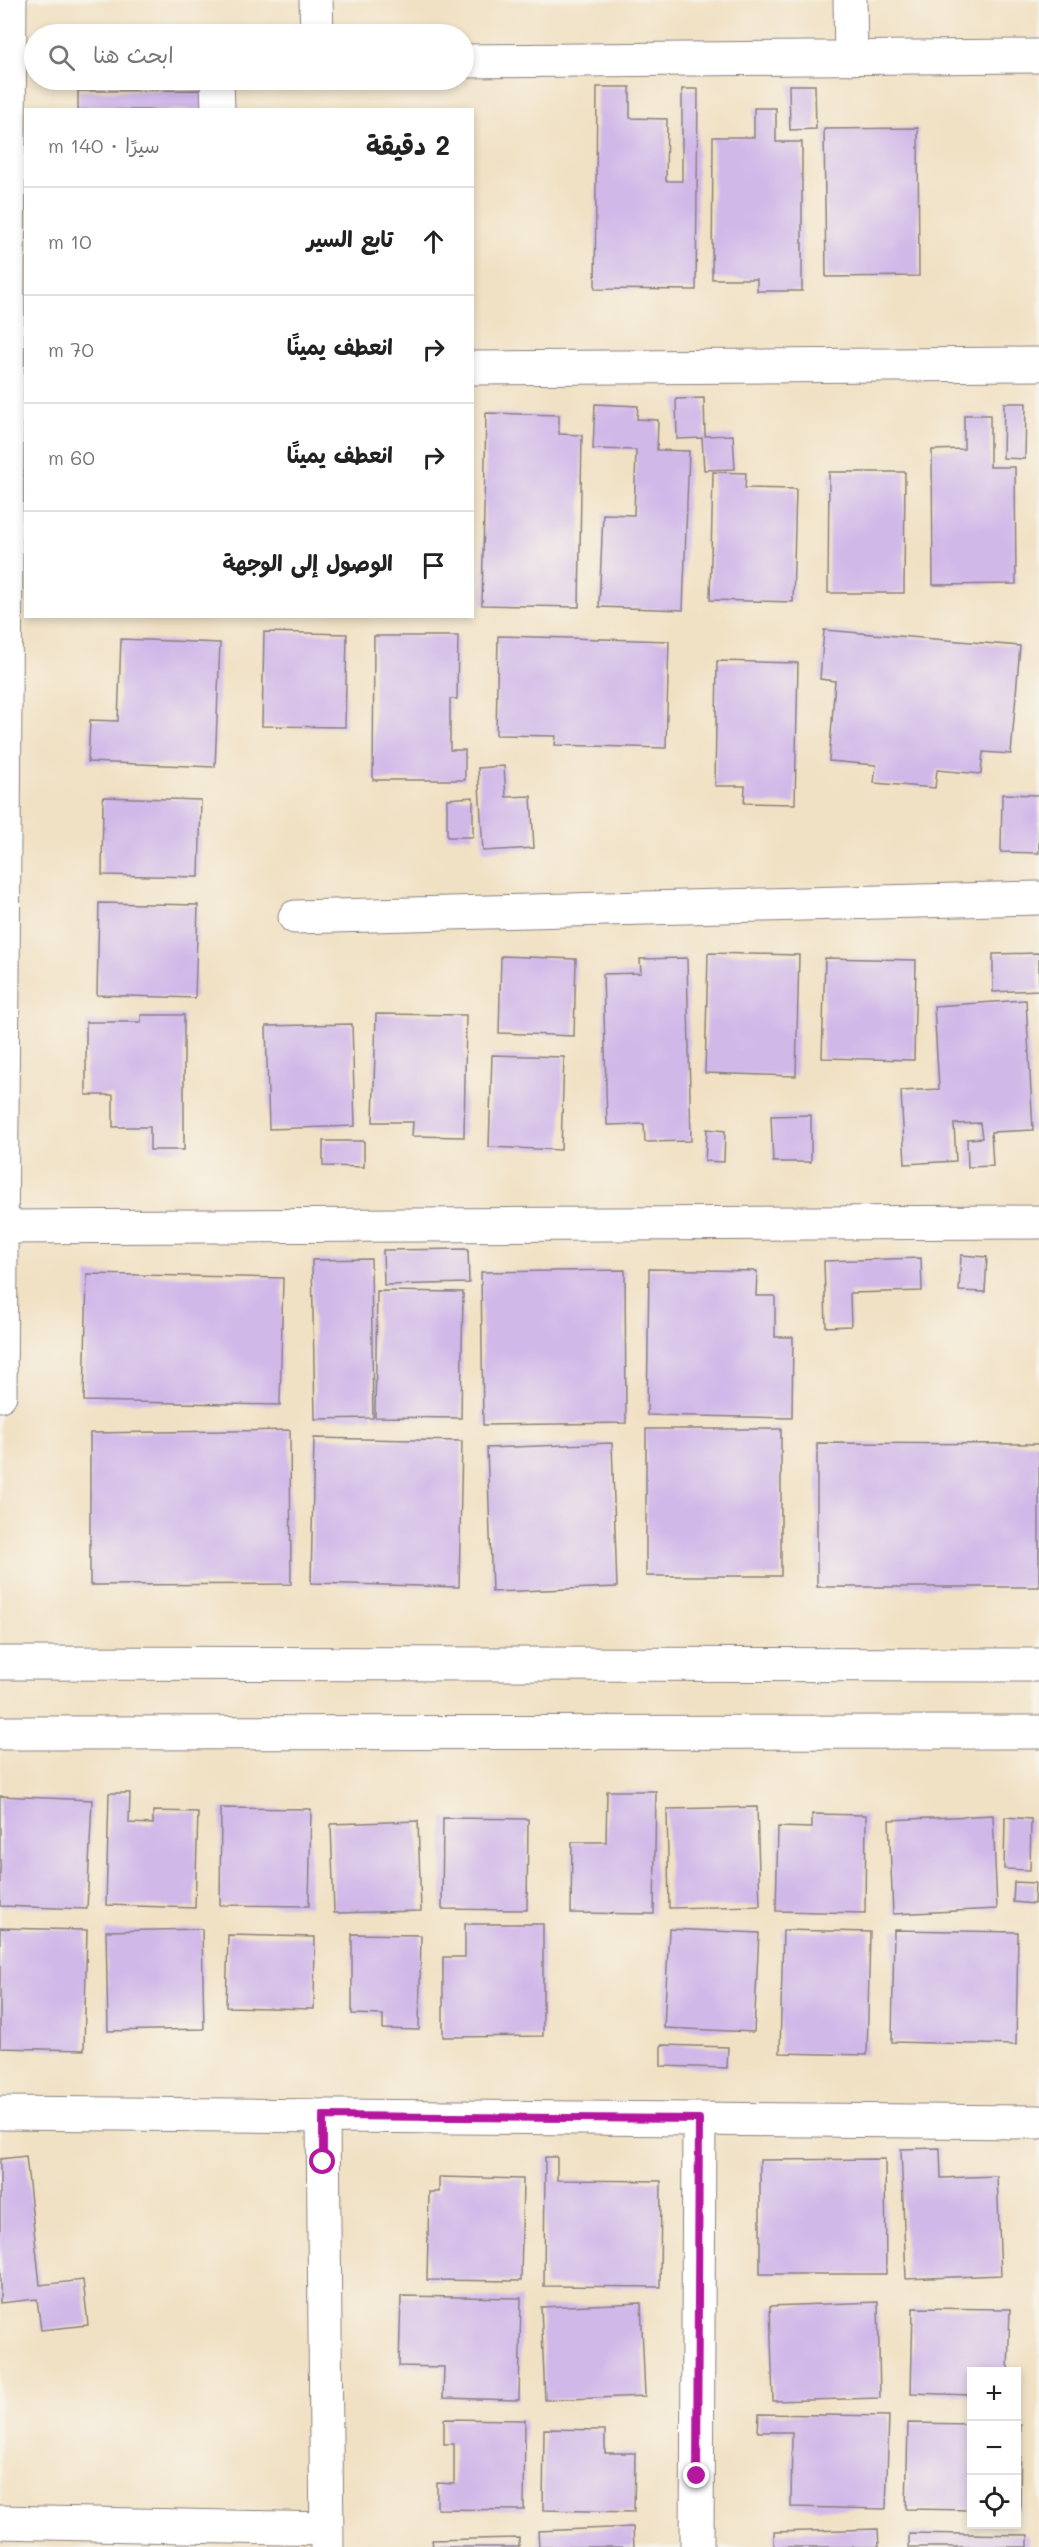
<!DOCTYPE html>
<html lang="ar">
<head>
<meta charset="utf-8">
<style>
  :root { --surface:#fff; --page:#f2f2f2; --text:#222; --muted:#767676; --line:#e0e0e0 }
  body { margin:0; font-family:Mali,"Playpen Sans Arabic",sans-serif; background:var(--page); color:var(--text); direction:rtl }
  .controls { position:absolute; right:18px; bottom:18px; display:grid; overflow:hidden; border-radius:0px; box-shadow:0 3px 9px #0003 }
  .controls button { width:54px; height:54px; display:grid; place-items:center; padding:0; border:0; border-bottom:2px solid var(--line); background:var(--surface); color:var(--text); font:30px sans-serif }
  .stop { position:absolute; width:18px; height:18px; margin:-14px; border:4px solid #b5179e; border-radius:50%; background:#fff }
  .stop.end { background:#b5179e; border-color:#fff; box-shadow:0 2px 6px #0008 }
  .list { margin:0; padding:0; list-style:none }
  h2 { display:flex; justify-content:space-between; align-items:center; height:78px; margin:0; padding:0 24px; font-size:26px }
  h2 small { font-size:20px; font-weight:400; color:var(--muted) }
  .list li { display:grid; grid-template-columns:39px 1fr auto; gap:18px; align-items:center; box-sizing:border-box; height:108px; padding:0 24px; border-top:2px solid var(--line) }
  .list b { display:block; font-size:22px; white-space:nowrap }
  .list em { font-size:20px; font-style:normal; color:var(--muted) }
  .icon { flex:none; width:33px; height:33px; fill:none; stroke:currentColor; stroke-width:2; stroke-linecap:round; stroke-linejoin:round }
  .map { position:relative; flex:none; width:1039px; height:2547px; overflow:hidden; direction:ltr }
  .search { position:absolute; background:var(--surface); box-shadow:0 3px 9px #0003; left:24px; top:24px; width:450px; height:66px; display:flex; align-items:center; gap:15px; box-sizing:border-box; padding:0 21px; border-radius:33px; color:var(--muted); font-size:22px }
  .panel { position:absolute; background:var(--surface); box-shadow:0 3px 9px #0003; left:24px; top:108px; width:450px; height:510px; border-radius:0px; direction:rtl }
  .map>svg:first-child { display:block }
  .building { fill:#d0b8e9 }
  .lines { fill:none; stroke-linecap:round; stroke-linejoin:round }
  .minor-casing { stroke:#8a8280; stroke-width:35 }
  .minor { stroke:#fff; stroke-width:33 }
  .route { stroke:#b5179e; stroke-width:8 }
</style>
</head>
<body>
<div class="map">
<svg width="1039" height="2547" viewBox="0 0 1039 2547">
  <rect width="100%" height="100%" fill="#f7f3e8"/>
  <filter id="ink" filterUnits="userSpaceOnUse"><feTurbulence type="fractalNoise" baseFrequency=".0167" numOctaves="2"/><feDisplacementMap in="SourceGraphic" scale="12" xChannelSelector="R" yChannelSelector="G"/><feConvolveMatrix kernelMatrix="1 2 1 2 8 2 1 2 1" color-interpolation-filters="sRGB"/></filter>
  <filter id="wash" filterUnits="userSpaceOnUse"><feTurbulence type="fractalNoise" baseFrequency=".008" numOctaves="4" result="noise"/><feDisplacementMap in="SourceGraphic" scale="24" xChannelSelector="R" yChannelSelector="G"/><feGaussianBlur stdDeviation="1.35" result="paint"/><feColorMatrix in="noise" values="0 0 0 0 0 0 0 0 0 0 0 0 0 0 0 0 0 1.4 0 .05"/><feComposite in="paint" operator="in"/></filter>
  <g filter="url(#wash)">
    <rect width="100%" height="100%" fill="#f1e1c4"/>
    <g id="blocks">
      <path class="building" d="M789,85h26l1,44 -26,1z
        M597,87h33v31l37,1 -1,62h16v-92h16l-2,201 -101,-1z
        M212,90v20h-134v-19z
        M754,108h22v34h26v149h-45v-12h-45l1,-142h41z
        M918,128l1,148 -93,1 -2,-148z
        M704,398l1,38 28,-1 2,34 -31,1 -2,-32 -25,1 -1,-40z
        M1004,403h22l-1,56 -22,-1z
        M595,404l43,2 -1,13 21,1 -1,30 32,1 -6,159 -84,-3 4,-93 31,1 2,-65 -43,-1z
        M486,413l73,2v19l23,1 -3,172 -97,-2z
        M964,415h26v52h25l1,117 -83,1 -1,-135 32,-1z
        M713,472l33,1 -1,15 51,1 -3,113 -83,-2z
        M829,472h76l-1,121h-76z
        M824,630l196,16 -9,108 -28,-2 -2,22 -44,-4 -2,18 -61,-5 2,-18 -47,-4 6,-80 -15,-2z
        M264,632l83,2 -2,93 -83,-1z
        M374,636h84l-1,63h-7v51h15v30h-92z
        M498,636l171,5 -3,107 -111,-3 1,-9 -60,-1z
        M121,639l99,4 -5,124 -127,-5 2,-42 28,1z
        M717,661l81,2 -3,141 -51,-1 1,-17h-30z
        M504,766l2,31 25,-1 3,52 -51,3 -5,-83z
        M1002,794l37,1v58l-38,-1z
        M103,797l98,3 -2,77 -97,-2z
        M473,797v40h-26v-38z
        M99,903l99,2 -3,93 -98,-3z
        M708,953l91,2 -3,121 -91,-3z
        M1039,953v37l-46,2v-38z
        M501,956l75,3 -2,77 -75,-3z
        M687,958l4,183 -46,1 -1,-18 -37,1 -4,-151 38,-1 -1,-14z
        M825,958l91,2 -2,100 -92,-2z
        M1026,1000l7,130 -42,2 2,34 -25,1 -1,-28 15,-1 -2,-15 -26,1 2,37 -51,3 -4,-73 38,-2 -5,-83z
        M376,1014l90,1 -2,122 -52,-1 1,-14h-40z
        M141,1015h43v135h-34v-23h-37v-32h-27v-73h55z
        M352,1024l3,102 -86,3 -3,-103z
        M492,1055l72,2 -3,93 -72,-3z
        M811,1115v47h-38l-2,-46z
        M707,1129l18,2 -1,31 -19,-1z
        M323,1141h41v26l-41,-1z
        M468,1249l1,34 -85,2 -1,-35z
        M961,1255l26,2 -2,35 -26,-1z
        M921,1258l1,33 -72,2 1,33 -25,1 -2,-66z
        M371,1259l2,159 -58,1 -3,-159z
        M649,1269l108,2 -1,25h19v41h18l-1,81 -145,-3z
        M625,1270l1,153 -143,2 -2,-153z
        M87,1274l196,4 -3,127 -196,-4z
        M377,1291l86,1 -2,126 -86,-1z
        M646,1429h135v147h-135z
        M290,1430l1,154 -201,1v-152z
        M314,1438l148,3 -3,146 -148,-4z
        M612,1443l5,144 -125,5 -5,-144z
        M817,1443l222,1v143h-222z
        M607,1791h49l-2,123 -83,-1 1,-71h34z
        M109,1793h21l-1,30 24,1v-13l45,1 -3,96 -89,-3z
        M0,1796l92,4 -5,109 -87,-3z
        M757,1807l3,99 -91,2 -2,-99z
        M221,1808l90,1 -2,97 -89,-1z
        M812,1814l54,1 -1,98 -89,-2 2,-84 34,1z
        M993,1815l4,94 -104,5 -4,-94z
        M1005,1817l26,2 -1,51 -26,-1z
        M443,1818l85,1 -1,91 -85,-1z
        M418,1821l3,90 -87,2 -3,-89z
        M1014,1882l21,1 -1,21 -21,-2z
        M465,1924h78v112l-100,1v-80h22z
        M0,1928l87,2 -3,120 -84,-2z
        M202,1929l2,100 -96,2 -2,-100z
        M669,1929l90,4 -5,99 -90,-4z
        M783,1930l87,2 -3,123 -87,-2z
        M894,1930l124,2 -2,113 -124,-3z
        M352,1934l69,1 -2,95 -36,-1v-14l-31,-1z
        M228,1935l87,2 -1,72 -88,-2z
        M661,2045l67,2 -1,21 -66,-2z
        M940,2148l1,30 56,-2 4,99 -95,4 -5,-130z
        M26,2156l14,129 43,-5 5,45 -47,5 -4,-31 -37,4v-144z
        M545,2157h12v23l104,1 -1,106 -116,-1z
        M885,2159l1,115h-126v-114z
        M439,2177l84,2 -2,102 -94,-1 2,-88h10z
        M401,2296l120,2 -2,102 -76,-2 1,-31 -45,-1z
        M878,2302l2,96 -107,3 -3,-95z
        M641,2303l4,93 -100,4 -4,-93z
        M913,2308l97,1 -2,63h-36v23l-61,-2z
        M759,2414l130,2 -3,93 -95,-2 1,-75h-34z
        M444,2419l81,1 -1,90 -87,-1v-26l17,1v-40h-10z
        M908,2423l64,1v86l-66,-1z
        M1016,2425h5l-1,86h-4z
        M544,2429l61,1v23h30l-1,59 -91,-2z
        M633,2527l1,20h-95l-1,-16z
        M878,2529l1,18h-105v-15z
        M909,2533l119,2v12h-119z
        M519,2538v9h-86l-1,-7z"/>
    </g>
  </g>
  <g filter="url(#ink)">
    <use href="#blocks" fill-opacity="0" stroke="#8a8280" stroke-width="1.5"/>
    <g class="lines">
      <defs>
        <path id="minor" d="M316,0l1,34
          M850,0l1,58
          M464,61l575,-5
          M217,80l1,30
          M472,368l567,-4
          M295,917l744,-19
          M0,1227l1039,-5
          M0,1395l10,-1395
          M0,1663l1039,2
          M0,1733l1039,-1
          M0,2113l1039,9
          M323,2116l4,431
          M0,2522l327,7
          M697,2547l2,-428"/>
      </defs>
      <use href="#minor" class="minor-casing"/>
      <use href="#minor" class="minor"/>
    </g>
  </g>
  <g class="lines" filter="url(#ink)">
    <path class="route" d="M323,2162v-46l376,3 -2,357"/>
  </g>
</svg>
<div class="controls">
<button>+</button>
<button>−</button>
<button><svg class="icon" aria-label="locate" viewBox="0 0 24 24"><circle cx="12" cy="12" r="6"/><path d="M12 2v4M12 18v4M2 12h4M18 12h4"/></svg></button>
</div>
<div class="stop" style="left:323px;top:2162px"></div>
<div class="stop end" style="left:697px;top:2476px"></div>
<div class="search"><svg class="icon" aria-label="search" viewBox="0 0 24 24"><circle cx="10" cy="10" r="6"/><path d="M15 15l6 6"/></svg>ابحث هنا</div>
<section class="panel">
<h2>2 دقيقة<small>سيرًا · 140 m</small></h2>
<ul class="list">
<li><svg class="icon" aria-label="ahead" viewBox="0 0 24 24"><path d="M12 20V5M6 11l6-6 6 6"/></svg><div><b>تابع السير</b></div><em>10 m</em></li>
<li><svg class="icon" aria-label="right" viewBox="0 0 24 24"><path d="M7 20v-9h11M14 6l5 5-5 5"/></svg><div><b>انعطف يمينًا</b></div><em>70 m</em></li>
<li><svg class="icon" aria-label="right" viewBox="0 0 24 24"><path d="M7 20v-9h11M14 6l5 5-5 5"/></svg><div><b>انعطف يمينًا</b></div><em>60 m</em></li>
<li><svg class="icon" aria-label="arrive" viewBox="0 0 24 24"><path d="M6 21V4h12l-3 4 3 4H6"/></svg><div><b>الوصول إلى الوجهة</b></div></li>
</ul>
</section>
</div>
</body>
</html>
